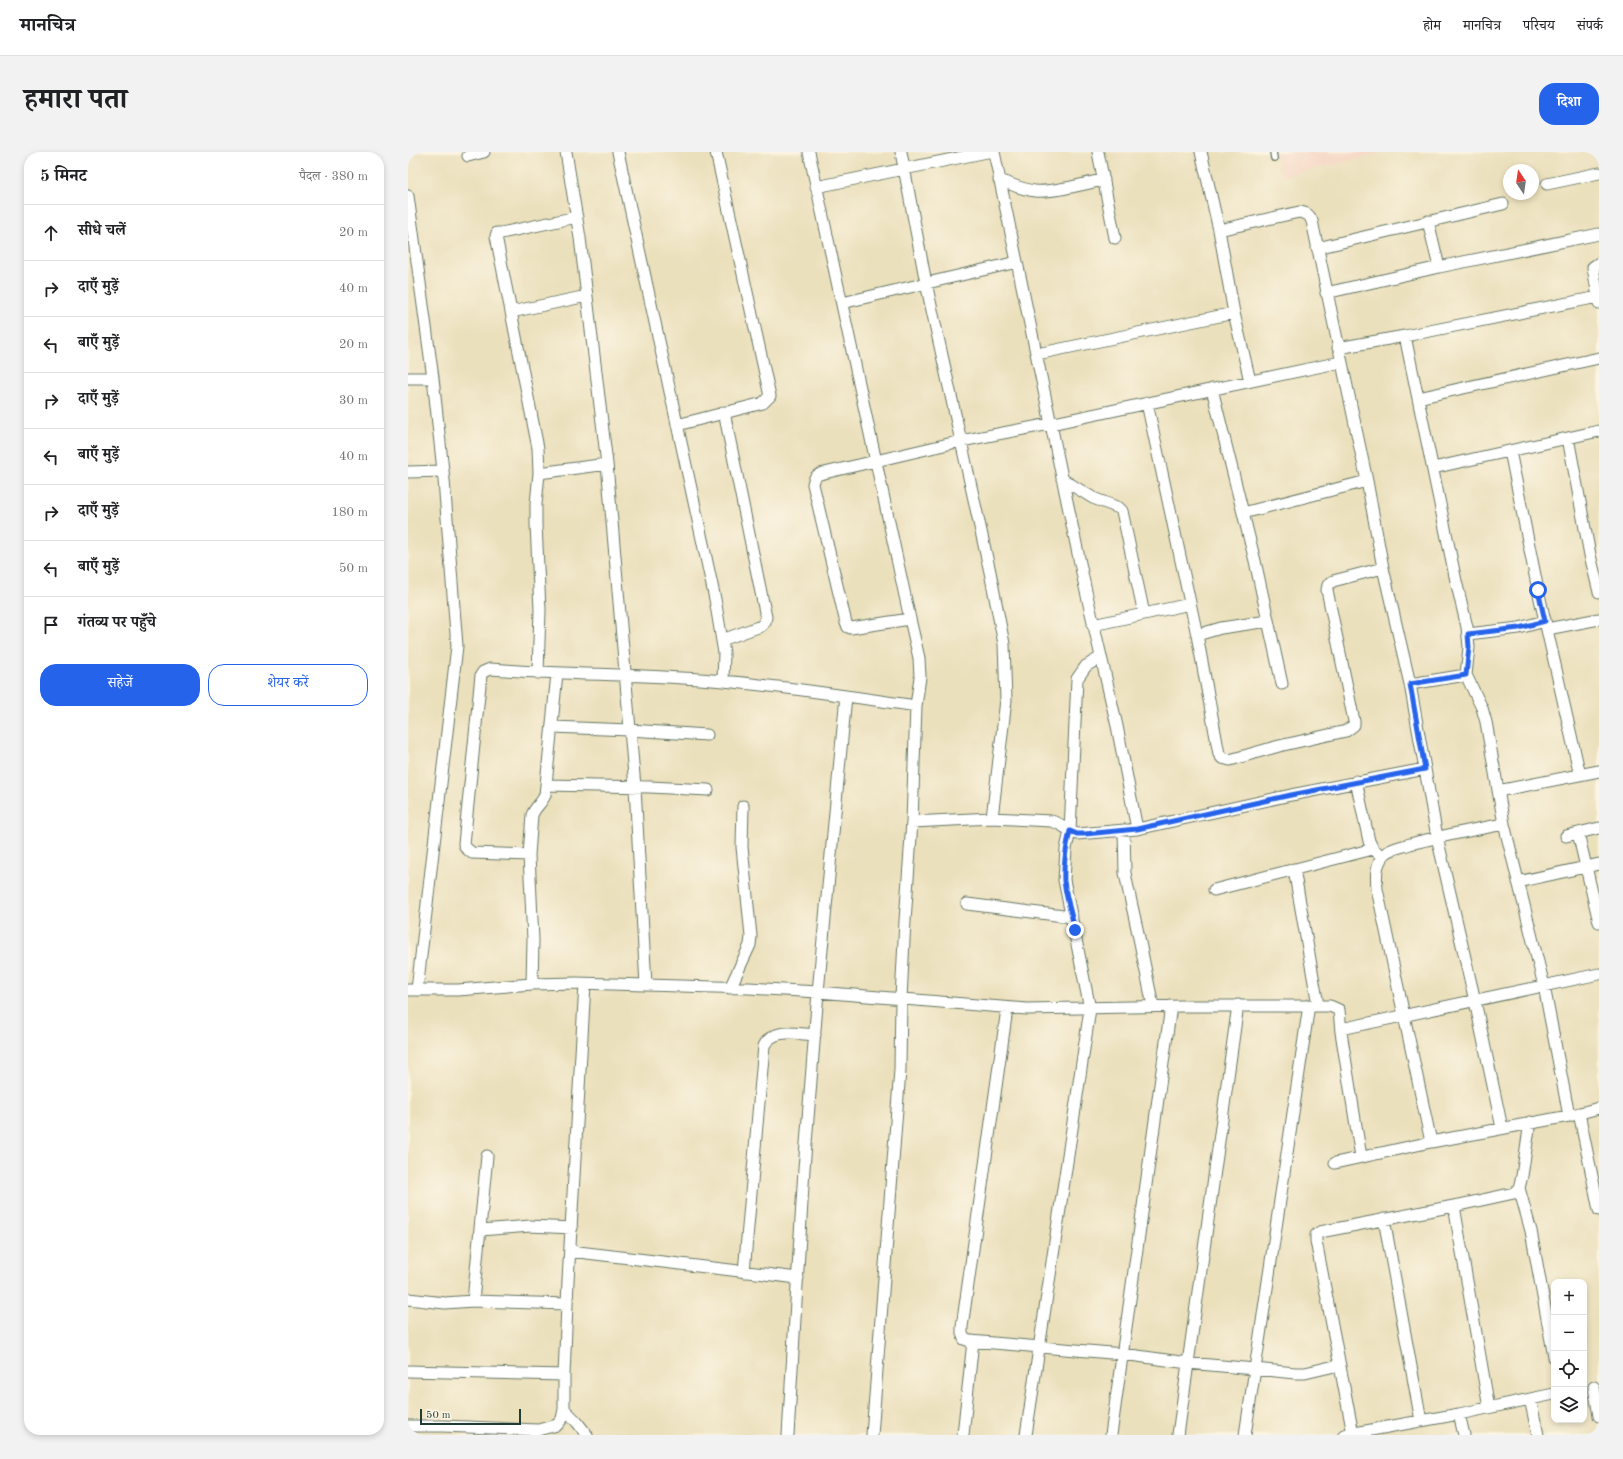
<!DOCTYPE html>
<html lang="hi">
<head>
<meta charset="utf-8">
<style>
  :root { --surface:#fff; --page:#f2f2f2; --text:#202124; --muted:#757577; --line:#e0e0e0; --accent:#2563eb }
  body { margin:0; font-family:"Old Standard TT","Noto Serif Devanagari",serif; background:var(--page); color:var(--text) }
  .controls { position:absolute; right:12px; bottom:12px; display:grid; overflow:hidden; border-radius:8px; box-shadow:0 2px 6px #0003 }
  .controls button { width:36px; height:36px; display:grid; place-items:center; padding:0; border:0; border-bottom:1px solid var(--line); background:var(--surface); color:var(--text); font:20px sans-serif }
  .compass { position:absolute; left:1095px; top:12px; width:36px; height:36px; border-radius:50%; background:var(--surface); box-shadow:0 2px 6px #0003; rotate:347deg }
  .scale { position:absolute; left:12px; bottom:10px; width:101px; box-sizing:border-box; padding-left:4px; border:2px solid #1f3d34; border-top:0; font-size:11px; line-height:14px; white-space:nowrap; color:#1f3d34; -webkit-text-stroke:3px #fcf5e5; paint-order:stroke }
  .stop { position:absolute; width:12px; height:12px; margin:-9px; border:3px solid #2563eb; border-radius:50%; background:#fff }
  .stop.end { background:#2563eb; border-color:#fff; box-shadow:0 1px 4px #0008 }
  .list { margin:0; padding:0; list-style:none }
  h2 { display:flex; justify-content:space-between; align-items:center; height:52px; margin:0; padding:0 16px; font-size:17px }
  h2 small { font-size:13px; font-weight:400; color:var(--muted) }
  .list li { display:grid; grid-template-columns:26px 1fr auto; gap:12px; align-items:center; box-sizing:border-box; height:56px; padding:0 16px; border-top:1px solid var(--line) }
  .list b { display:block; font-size:15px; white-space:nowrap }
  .list em { font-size:13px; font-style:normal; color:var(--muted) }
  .actions { display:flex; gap:8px; padding:12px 16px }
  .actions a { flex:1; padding:9px 0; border:1px solid var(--accent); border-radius:16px; text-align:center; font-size:14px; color:var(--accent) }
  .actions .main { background:var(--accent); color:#fff }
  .icon { flex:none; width:22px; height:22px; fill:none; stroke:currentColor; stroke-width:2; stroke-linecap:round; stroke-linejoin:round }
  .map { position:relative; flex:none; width:1191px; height:1283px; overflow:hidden; border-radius:16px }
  header { display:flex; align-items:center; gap:24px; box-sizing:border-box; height:56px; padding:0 20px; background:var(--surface); border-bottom:1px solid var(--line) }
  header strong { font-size:19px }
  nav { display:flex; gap:22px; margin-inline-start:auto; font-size:14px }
  .intro { display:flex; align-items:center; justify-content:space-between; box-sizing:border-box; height:96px; padding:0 24px }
  h1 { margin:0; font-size:28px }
  .button { padding:10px 18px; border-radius:16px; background:var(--accent); color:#fff; font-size:14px; font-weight:700 }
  main { display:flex; gap:24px; padding:0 24px }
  aside { flex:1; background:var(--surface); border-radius:16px; box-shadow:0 2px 6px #0003 }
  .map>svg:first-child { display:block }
  .built { fill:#f5d3c1 }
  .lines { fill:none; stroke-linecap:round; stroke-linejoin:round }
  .lane-casing { stroke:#667664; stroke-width:8 }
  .street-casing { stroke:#667664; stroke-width:13 }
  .lane { stroke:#fff; stroke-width:5.5 }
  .street { stroke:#fff; stroke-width:11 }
  .route { stroke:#2563eb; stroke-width:5 }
</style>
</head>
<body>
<header>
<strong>मानचित्र</strong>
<nav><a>होम</a><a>मानचित्र</a><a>परिचय</a><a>संपर्क</a></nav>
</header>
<div class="intro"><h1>हमारा पता</h1><a class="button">दिशा</a></div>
<main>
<aside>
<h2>5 मिनट<small>पैदल · 380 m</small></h2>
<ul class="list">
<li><svg class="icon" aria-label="ahead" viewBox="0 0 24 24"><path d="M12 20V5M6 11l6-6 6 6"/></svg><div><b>सीधे चलें</b></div><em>20 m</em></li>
<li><svg class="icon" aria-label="right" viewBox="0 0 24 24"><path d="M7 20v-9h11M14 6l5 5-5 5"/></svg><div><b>दाएँ मुड़ें</b></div><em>40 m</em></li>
<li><svg class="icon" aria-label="left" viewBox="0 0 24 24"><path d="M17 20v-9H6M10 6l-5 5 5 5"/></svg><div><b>बाएँ मुड़ें</b></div><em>20 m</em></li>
<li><svg class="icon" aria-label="right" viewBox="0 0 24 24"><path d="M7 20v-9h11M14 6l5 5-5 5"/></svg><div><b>दाएँ मुड़ें</b></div><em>30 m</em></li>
<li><svg class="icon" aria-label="left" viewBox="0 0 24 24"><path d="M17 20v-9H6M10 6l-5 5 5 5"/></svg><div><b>बाएँ मुड़ें</b></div><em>40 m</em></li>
<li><svg class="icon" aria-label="right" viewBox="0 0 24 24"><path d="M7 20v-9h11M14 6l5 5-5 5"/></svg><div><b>दाएँ मुड़ें</b></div><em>180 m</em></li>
<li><svg class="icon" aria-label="left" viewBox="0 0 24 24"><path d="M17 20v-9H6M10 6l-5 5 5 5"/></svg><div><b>बाएँ मुड़ें</b></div><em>50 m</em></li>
<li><svg class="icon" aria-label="arrive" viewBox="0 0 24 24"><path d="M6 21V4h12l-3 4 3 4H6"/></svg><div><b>गंतव्य पर पहुँचे</b></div></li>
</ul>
<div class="actions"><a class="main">सहेजें</a><a>शेयर करें</a></div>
</aside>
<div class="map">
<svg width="1191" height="1283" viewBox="0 0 1191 1283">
  <rect width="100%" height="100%" fill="#fcf5e5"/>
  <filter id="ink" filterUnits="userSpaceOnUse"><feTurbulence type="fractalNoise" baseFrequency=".025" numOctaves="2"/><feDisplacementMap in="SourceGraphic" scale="8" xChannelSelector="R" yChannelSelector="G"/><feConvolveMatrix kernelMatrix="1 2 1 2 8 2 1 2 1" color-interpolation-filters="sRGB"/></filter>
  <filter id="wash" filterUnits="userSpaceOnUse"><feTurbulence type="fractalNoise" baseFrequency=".012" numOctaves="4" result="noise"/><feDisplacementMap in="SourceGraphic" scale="16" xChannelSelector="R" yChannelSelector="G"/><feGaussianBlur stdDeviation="0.9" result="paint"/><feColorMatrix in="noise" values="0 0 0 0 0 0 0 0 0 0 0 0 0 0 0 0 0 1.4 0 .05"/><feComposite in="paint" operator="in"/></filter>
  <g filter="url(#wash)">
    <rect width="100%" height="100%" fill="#ebe0bc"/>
    <path class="built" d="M867,0h110l-104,25z"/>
  </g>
  <g filter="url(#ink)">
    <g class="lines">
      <defs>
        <path id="lane" d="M865,0l1,6"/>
        <path id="street" d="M158,0l14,86 27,226 28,323 11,198
          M210,0l97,447 9,54 -1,28
          M401,0l101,467 -59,9 -3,-1 -2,-4 -33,-139c1,-5 2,-8 7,-10l141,-33 89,-17 291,-62
          M493,0l25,131 64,289 14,72 2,56 -14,118
          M586,0l91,435 32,139 20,103
          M690,0l17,86
          M793,0l18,78 15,83 16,68
          M60,4l16,-4
          M591,28c12,4 24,10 36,11 19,2 50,-8 69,-11
          M1139,32l52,-11
          M408,35l171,-35
          M0,44l25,182 11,102 13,166 -40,344
          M1020,69l11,46
          M811,78l80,-18c7,1 10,2 13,9l55,260 16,87 27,116 27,153 38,164 27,127
          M909,96l186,-44
          M1191,111l-6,4 6,36
          M918,141l113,-26 160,-33
          M434,151l175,-41
          M103,160l76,-16
          M997,184l51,245 11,46 2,20 -3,28 16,33 4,14 18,102 40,162 25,130
          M930,196l67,-12 193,-39
          M629,202l197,-41
          M0,226h25
          M804,237l43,172 27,123
          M1010,246l181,-40
          M739,251l50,232 22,119 3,4 8,2 49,-14 67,-15 8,-6v-4l-27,-131 1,-5 5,-4 50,-13
          M269,273l86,-22 7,-7 -54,-244
          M1160,286l22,117 9,37
          M1102,299l28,139 42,185
          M1025,316l166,-37
          M0,320l35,-1
          M131,321l68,-9
          M654,327l31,19 26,10 3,3 22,103
          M835,361l124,-32
          M685,473l97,-21
          M1139,477l52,-10
          M1060,482l51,-6 26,-7
          M789,483l24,-7 47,-7
          M314,488l39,-14 4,-4 1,-5 -42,-205
          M130,521l2,-63 -4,-86v-20l3,-31 -1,-25 -42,-212 1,-3h4l76,-16
          M1002,532l56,-9
          M144,575l78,3 77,5
          M948,629l13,60 4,8 5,4
          M138,633l104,2 58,3
          M1090,639l101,-20
          M504,670l80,-4 59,3c10,2 16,9 26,13l60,-5 154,-34 134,-26
          M716,678l1,43 3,15 10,45 15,73
          M1170,681l21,89
          M1158,684l33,-8
          M121,703l-57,-2 -6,-5 -2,-4 17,-169 2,-3 7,-3c77,6 156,5 233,12 65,6 129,16 193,25
          M886,717l24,136
          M1110,730l81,-18
          M806,738l159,-41
          M559,752l105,13
          M124,832l1,-44 -4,-85 3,-40c3,-8 10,-12 13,-20l12,-122
          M322,836l20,-43 1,-9 -9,-89 1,-41
          M0,838h50l74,-6 45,-1 172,5 69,4 209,17 156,-3h147l9,4 2,22 20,125
          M599,857l-45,318v6l2,6 6,2 153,13 65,9 67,6 54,-364
          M933,877l258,-55
          M1171,961l20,97
          M1023,990l-54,-253c-1,-12 -2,-25 8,-35 6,-6 17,-7 25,-10 31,-8 62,-14 94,-20
          M927,1011l96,-21 138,-26 30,-8
          M1111,1036l12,43 23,126
          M1046,1054l35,202
          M976,1067l37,202
          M73,1078l49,-4 42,2
          M162,1099l228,27
          M336,1120l20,-226c9,-19 32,-12 51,-11
          M0,1147l37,4 28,-2 94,3
          M65,1149l14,-145
          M0,1219l156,4
          M1186,1235l5,29
          M1122,1247l8,36
          M156,1257l13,13 10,13
          M1051,1262l5,21
          M0,1274h35l95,4 19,-5 5,-6 2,-10v-34l4,-94 17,-297
          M945,1282l-37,-193v-6l4,-3 139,-27 55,-12 5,-5 3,-12 8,-54
          M380,1283l16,-266 14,-177 28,-296
          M464,1283l28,-365 1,-72 4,-77 7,-99 4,-116 4,-29 -1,-19 -9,-39
          M555,1283l10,-94
          M618,1283l64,-426 -26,-129 2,-31 4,-18 7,-152 9,-13 15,-9
          M703,1283l60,-429
          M770,1283l60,-430
          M837,1283l10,-66 40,4h10l34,-8
          M936,1283l115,-21 95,-20"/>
      </defs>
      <use href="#lane" class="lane-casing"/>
      <use href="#street" class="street-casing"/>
      <use href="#lane" class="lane"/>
      <use href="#street" class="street"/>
    </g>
  </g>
  <g class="lines" filter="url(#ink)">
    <path class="route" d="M667,778c-4,-17 -9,-33 -11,-49 -1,-17 2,-33 6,-50l7,3h8l52,-5 154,-34 134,-26 -15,-85 56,-9 3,-28 -1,-13 51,-6 26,-7 -7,-31"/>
  </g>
</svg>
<div class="controls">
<button>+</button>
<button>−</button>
<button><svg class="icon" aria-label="locate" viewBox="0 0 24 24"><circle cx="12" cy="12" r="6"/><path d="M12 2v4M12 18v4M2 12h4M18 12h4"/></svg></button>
<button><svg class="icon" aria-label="layers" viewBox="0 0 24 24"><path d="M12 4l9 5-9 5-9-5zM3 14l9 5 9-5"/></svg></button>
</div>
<svg class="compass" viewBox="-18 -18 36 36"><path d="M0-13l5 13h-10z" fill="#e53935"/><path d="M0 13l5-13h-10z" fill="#757577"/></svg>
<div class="scale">50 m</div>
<div class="stop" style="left:1130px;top:438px"></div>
<div class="stop end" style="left:667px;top:778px"></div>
</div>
</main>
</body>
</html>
